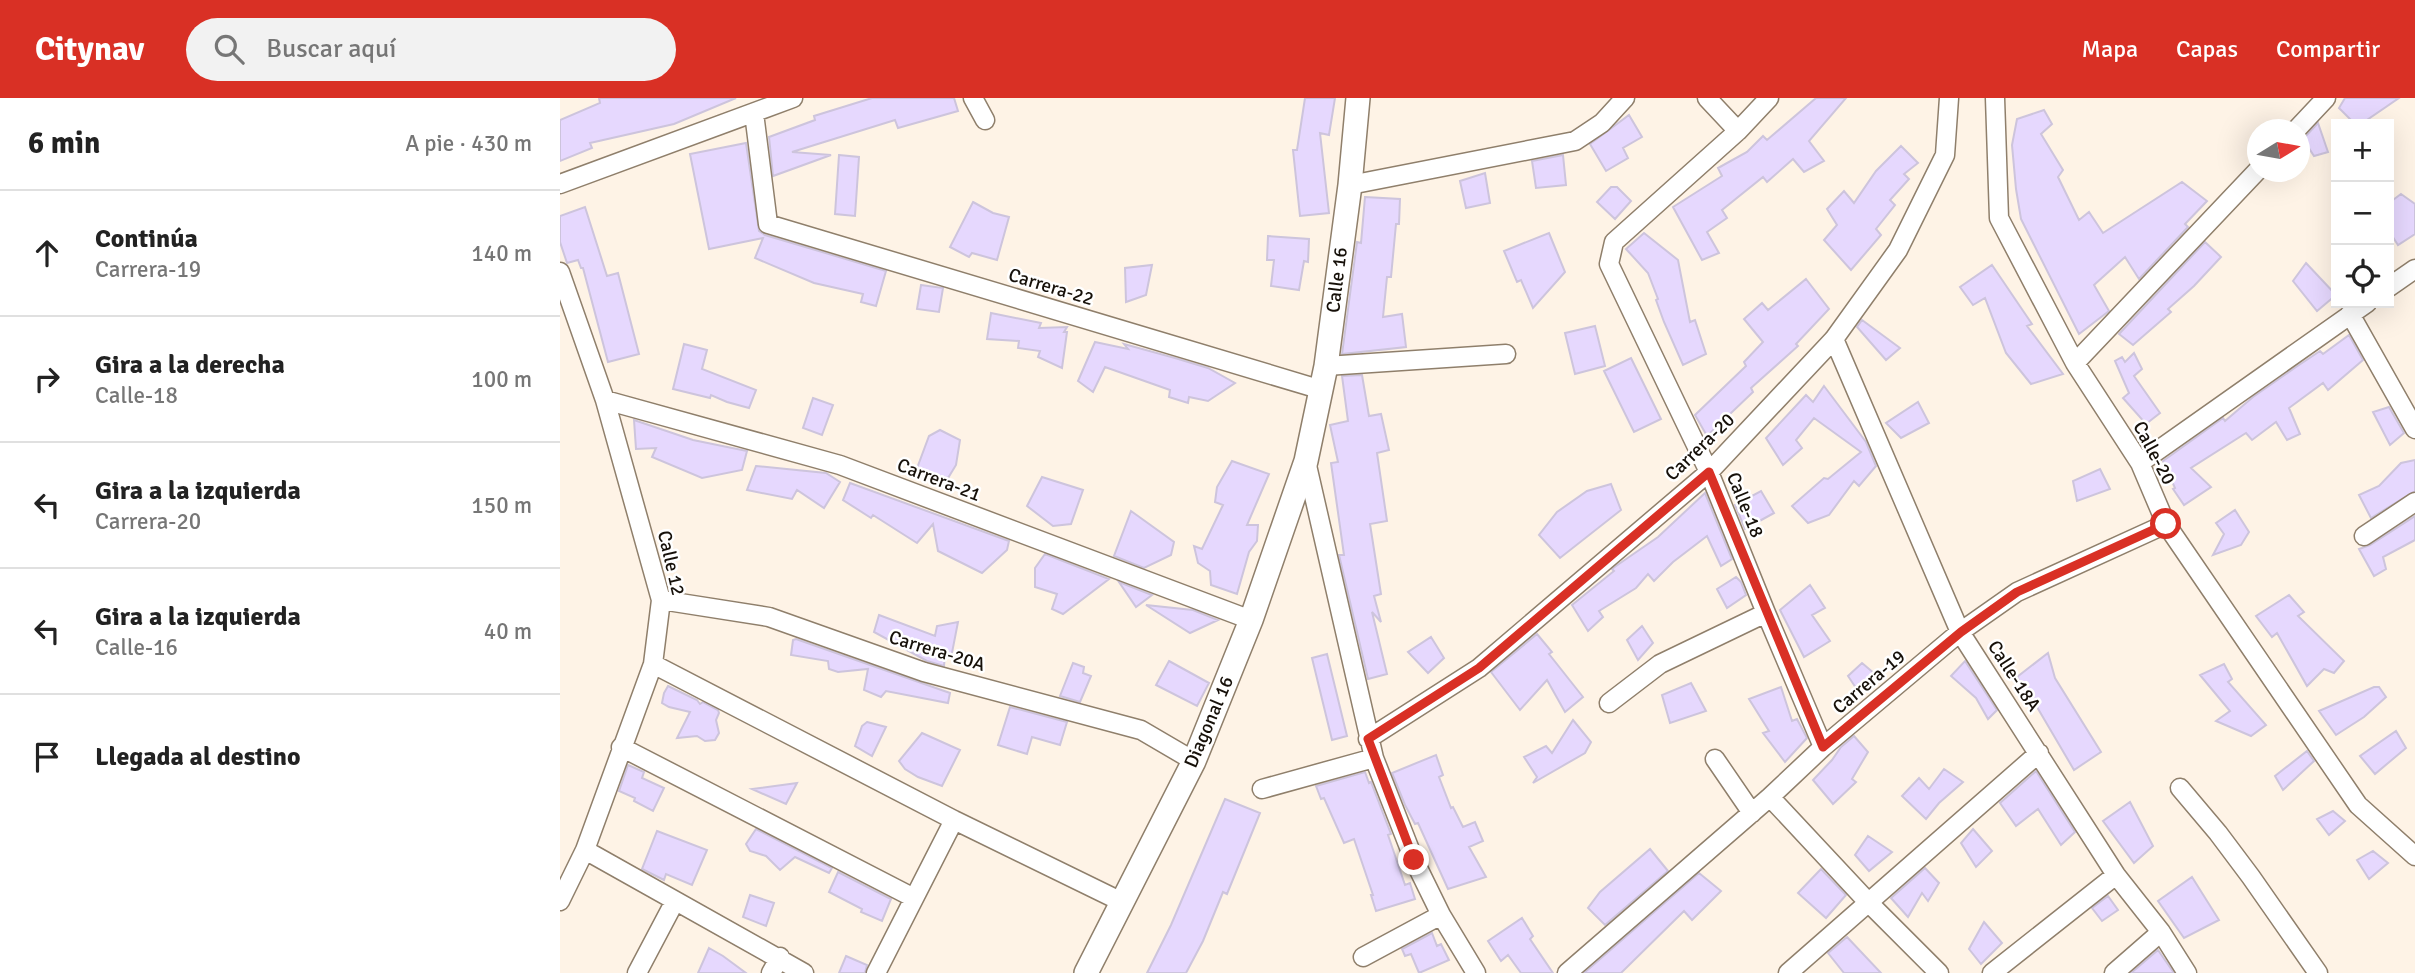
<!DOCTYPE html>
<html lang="es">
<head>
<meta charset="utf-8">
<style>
  :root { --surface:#fff; --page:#f2f2f2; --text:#222; --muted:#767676; --line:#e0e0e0; --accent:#d93025 }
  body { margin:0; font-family:Signika,sans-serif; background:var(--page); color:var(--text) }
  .controls { position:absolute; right:21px; top:21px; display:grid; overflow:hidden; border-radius:0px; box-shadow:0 7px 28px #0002 }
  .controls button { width:63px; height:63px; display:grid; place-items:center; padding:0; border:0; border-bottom:2px solid var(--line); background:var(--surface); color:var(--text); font:35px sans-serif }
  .compass { position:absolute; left:1687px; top:21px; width:63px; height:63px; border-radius:50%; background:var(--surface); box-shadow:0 7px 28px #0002; rotate:79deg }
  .stop { position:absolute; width:21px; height:21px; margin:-16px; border:5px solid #d93025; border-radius:50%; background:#fff }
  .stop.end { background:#d93025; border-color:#fff; box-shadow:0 2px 7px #0008 }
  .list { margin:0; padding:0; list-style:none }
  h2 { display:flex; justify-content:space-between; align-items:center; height:91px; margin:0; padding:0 28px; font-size:30px }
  h2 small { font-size:23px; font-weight:400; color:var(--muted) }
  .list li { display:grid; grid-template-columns:46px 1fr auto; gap:21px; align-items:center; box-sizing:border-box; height:126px; padding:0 28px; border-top:2px solid var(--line) }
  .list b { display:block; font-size:26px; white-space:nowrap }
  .list p { margin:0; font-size:23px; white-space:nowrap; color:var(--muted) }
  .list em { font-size:23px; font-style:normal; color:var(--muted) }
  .icon { flex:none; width:38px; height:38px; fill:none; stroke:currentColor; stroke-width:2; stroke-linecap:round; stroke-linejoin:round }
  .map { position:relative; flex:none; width:1855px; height:875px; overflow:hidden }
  header { display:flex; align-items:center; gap:42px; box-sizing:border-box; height:98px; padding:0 35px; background:var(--accent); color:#fff }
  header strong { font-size:33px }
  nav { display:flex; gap:38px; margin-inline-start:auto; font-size:24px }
  .search { width:490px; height:63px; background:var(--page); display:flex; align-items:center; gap:18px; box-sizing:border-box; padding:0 24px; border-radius:38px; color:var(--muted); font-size:26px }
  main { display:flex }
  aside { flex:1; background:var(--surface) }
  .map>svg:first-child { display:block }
  .building { fill:#e6d8fe; stroke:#cdc4dc; stroke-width:2 }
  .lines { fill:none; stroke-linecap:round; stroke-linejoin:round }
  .minor-casing { stroke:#8f7f6b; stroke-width:21 }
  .tertiary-casing { stroke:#8f7f6b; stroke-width:26 }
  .minor { stroke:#fff; stroke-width:18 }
  .tertiary { stroke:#fff; stroke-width:23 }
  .route { stroke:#d93025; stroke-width:9 }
  .labels { text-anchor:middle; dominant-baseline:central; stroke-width:5; stroke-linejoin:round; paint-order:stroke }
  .street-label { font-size:19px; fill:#161009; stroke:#fff }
</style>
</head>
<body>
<header>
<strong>Citynav</strong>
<div class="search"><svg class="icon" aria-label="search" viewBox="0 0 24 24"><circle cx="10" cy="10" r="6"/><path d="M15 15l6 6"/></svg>Buscar aquí</div>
<nav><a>Mapa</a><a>Capas</a><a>Compartir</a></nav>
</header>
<main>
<aside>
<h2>6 min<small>A pie · 430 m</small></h2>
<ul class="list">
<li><svg class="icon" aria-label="ahead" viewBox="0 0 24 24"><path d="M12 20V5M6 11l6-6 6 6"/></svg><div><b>Continúa</b><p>Carrera-19</p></div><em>140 m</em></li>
<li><svg class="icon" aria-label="right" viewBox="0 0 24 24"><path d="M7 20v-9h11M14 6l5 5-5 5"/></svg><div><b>Gira a la derecha</b><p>Calle-18</p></div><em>100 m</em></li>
<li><svg class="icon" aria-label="left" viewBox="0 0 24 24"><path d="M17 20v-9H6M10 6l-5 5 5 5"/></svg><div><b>Gira a la izquierda</b><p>Carrera-20</p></div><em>150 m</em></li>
<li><svg class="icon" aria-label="left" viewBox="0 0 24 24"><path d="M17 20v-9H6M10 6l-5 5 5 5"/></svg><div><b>Gira a la izquierda</b><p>Calle-16</p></div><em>40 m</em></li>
<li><svg class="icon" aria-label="arrive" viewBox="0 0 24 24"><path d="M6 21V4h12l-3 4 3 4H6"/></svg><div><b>Llegada al destino</b></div></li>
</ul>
</aside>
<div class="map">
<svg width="1855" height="875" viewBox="0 0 1855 875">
  <rect width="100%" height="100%" fill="#fef3e6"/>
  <path class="building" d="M39,0h137l-62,26 -84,19 2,5 -32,13v-41l40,-17z
    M312,0h82l4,13 -60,17 -3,-8 -103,32 39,3 -58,21 -4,-39 46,-17 -1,-4z
    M745,0h30l-6,37 -9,-2 9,80 -29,3 -7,-66h4z
    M1256,0h30l-37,43 15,20 -20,11 -11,-13 -26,23 -4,-5 -41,33 5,8 -20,14 12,21 -17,7 -29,-53 49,-31 -4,-8 29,-16 16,-16 4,4z
    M1785,0h54l-38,26h-6l-16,-16z
    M1484,12l8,14 -11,10 22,36 -5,7 21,43 10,-8 14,21 79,-51 25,19 -22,23 3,3 -49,52 -14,-22 -31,28 15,26 -30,23 -58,-115 -5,-30 -4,-44 5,-26z
    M1069,17l13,22 -19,11 5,10 -22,13 -16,-27z
    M1758,25l10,29 -14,4 -11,-17z
    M186,45l13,88 6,4 121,36 -10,35 -15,-4 2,-8 -49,-11 -59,-25 8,-20 -54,11 -19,-95z
    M1341,48l17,17 -14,11 5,5 -19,21 5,5 -19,24 5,6 -30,35 -27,-30 13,-15 -10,-16 17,-18 10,12 22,-32z
    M279,57l20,2 -4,59 -20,-2z
    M1003,57l3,30 -30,3 -4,-27z
    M925,75l5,30 -24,5 -6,-27z
    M1051,89h6l14,14 -16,18 -18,-17z
    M1841,96l14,10v30l-17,11 -9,-14v-28z
    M805,99l35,2 -1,25h-3l-5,53h-4l-4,40 19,-3 4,33 -64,7 15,-112 4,1z
    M413,104l20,11 16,4 -12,43 -25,-7 -3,4 -19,-10z
    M25,109l22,69 11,-3 21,81 -31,8 -25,-94h-2l-3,-8 -11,3 -7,-21v-26z
    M989,135l16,39 -32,36 -12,-28 -4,2 -13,-31z
    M1084,135l34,27 12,62 5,-2 11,34 -23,11 -19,-43 -8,-22 2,-1 -10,-26 -22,-24z
    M708,138l41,3 -1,23 -4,-1 -5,29 -28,-4 3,-26h-7z
    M1645,144l16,15 -27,29 -26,23 3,3 -38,33 -14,-11z
    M1746,165l30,32 -19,16 -24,-30z
    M592,167l-6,30 -20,7 -1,-34z
    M1432,167l40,59 -5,2 36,48 -32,10 -25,-31 -21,-55 -12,7 -13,-18z
    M1246,181l23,30 -33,35 2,2 -47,42 2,4 -46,44 -12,-21 51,-49 -2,-4 19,-20 -19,-23 18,-16 6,7z
    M361,187l22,3 -4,24 -22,-3z
    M431,215l50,10 -2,5 28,-1 -3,5h3l-5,36 -24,-11 2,-6 -22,-3 1,-7 -32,-2z
    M1302,222l38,28 -14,12 -29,-33z
    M1035,228l10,40 -30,8 -10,-41z
    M1789,237l14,25 -35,30 -5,-7 -34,25 11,26 -13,6 -11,-18 -24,18 -6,-7 -55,35 20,19 -27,18 -11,-16 2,-1 -12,-27 60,-43 2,3 28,-24 43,-30 24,-16 3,3z
    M535,244l33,7 -4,-5 51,14 33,10 27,15 -27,18 -19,-4 -1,6 -19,-6 1,-7 -65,-23 -12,25 -15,-11z
    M124,246l23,6 -5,19 54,21 -7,18 -22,-6 -16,-7 -1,3 -37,-9z
    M1574,255l8,16 -8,7 26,37 -14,11 -23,-26 6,-5 -14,-32 7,-4 3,5z
    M1071,260l30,61 -27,13 -30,-61z
    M802,277l7,41 12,-2 8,36 -12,3 10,68 -17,3 11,70 -7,2 7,26 -9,-10 15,62 -19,5 -29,-124h5l-13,-92 7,-1 -8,-37 18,-4 -6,-45z
    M1264,288l42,56 10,24 -17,20 -5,-5 -25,34 -21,8 -16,-17 32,-28 4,1 33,-27 -47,-34 -18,22 6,8 -19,17 -17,-27 40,-43 7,7z
    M253,300l20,7 -11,30 -19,-7z
    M1358,304l11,21 -28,15 -15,-15z
    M1829,309l15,26 -14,12 -17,-33z
    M74,322l59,20 54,11 -5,19 -40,8 -50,-21 4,-9 -20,1z
    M380,332l20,10 -4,25 -8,13 -32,-7 13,-35z
    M1855,362v31l-44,27 -12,-23 20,-9 22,-23z
    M672,363l37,13 -22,51h11l-1,16 -8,11 -12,42 -26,-9 -1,-14 -12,-8 -4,-17 8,3 21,-44 -8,-3 2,-15z
    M196,368l70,7 14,9 -16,26 -27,-18 -5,9 -45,-9z
    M1540,371l10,20 -33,12 -4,-20z
    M482,379l41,13 -12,34 -18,2 -26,-20z
    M290,385l159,58 -2,9 -25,23 -44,-22 -5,-27 -16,19 -44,-28 -2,3 -28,-18z
    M1051,386l10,26 -61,48 -21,-23 18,-23 30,-21z
    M1201,393l13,22 -29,16 -10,-24z
    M1145,395l27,66 -11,7 -14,-30 -34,26 -19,19 -6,-7 -12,14 -37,23 4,6 -15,14 -16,-26 42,-34 -2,-2 4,-3 42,-29z
    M1675,412l14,22 -8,13 -28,10 11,-21 -8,-11z
    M571,413l43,31 -3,13 -27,13 -30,-12z
    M1855,418v24l-32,17 3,12 -12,7 -15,-27 11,-4z
    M485,456l64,25 -46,35 -11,-5 5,-15 -22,-7v-19z
    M1176,479l5,5 5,13 -19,13 -10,-19z
    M559,484l33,13 -16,12z
    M1250,487l15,23 -13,7 18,26 -26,16 -24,-47z
    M1729,497l15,17 -6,4 46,45 -10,12 -10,-4 -17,17 -30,-53 -5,4 -16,-21z
    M586,507l47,5 25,10 -28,13z
    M319,517l56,21 2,-10 21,-4 -7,36 -6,-3 -1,11 -17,-5 -53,-29z
    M1082,528l11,17 -15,17 -11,-20z
    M977,536l15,18 -3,2 34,43 -18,15 -18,-32 -27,30 -29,-38z
    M871,539l13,21 -16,15 -20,-21z
    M236,541l154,54 -2,10 -62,-12 -5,6 -17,-7 4,-21 -30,3 -9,-3 -1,-8 -37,-6 2,-15z
    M1488,555l7,25 46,74 -27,18 -44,-75 -2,1 -11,-19z
    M767,556l20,82 -15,4 -20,-82z
    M609,563l40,22 -12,23 -41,-21z
    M1405,563l32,49 -9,9 -12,-21 -25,-22z
    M513,565l11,4 -1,6 8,3 -11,26 -20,-6z
    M1302,565l13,11 -17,17 -10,-15z
    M1664,566l8,15 -4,3 38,43 -15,11 -35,-15 14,-10 -30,-36z
    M1131,585l15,28 -36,12 -8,-28z
    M108,588l29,14 3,4 3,-2 15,8 1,3 -3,7 3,13 -4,7 -10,1 -8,-5 -20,2 13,-26 -21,-5 -7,-4 2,-10z
    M1221,589l11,34 5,-2 10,19 -22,24 -22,-29 6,-2 -20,-32z
    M1814,589h5l7,10 -22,20 -28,18 -17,-24z
    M450,609l57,15 -7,23 -28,-8 -5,17 -29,-9z
    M1013,622l18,22 -6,11 -52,30 4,-6 -13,-20 22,-11 6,7z
    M307,624l19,5 -14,29 -17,-10 7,-20z
    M1836,633l10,17 -31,26 -15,-18z
    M362,635l38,17 -18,36 -24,-9 -13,-8 -6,-8z
    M1294,638l14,16 -16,27 4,3 -23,22 -20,-24 19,-20 9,-13z
    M1747,653l7,10 -31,29 -8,-14z
    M876,657l7,20 -4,2 12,31 2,-1 10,20 12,-5 8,19 -14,6 17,30 -38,12 -30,-66 -3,1 -10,-19 -13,-32z
    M68,667l16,7 -2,6 22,10 -11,23 -19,-10 1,-3 -16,-7z
    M1384,671l19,13 -24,21 -13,16 -24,-23 17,-18 10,11z
    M1476,673l39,61 -14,13 -23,-36 -22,17 -16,-23z
    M805,674l4,11 2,-1 20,52 -3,1 17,50 5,-2 5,16 -39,12 -5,-16h2l-19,-56 -10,4 -20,-45 -3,1 -5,-13z
    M237,685l-11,21 -34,-15z
    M665,701l35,14 -33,81 -4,-2 -20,49 -17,32h-39l24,-48z
    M1570,704l23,44 -19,17 -31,-42z
    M1773,713l12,10 -16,14 -12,-16z
    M196,731l76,39 -3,5 -34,-16 -15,13 -14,-14 -16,-5 -4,-7z
    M1413,731l19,22 -16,16 -15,-24z
    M97,733l50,19 -15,35 -26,-11 -2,6 -22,-11z
    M1308,738l24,16 -23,19 -14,-16z
    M1090,751l18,22 -63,54 -17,-17 12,-16z
    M1813,753l15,12 -19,16 -12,-19z
    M1365,770l14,15 -11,18 -6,-8 -14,24 -17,-19z
    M1261,771l25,26 -20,23 -28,-25z
    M278,774l53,27 -9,22 -21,-9 1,-3 -33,-17z
    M1139,775l22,18 -29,29 -8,-9 -63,62h-37z
    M1632,779l27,43 -35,18 -26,-37z
    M190,797l24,8 -8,23 -23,-9z
    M1548,798l10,14 -16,11 -10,-13z
    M962,820l11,18 -3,3 23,34h-32l-13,-18 -7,6 -13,-20z
    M1424,824l18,21 -21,21 -12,-15z
    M872,835l5,13 4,-2 8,16 -30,13 -8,-19 -6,2 -3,-7z
    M1287,839l34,36h-37l-16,-20z
    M149,850l14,8 23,17h-48z
    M1598,852l16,23h-43z
    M286,858l21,9 -2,8h-26z"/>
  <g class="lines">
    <defs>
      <path id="minor" d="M413,0l12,22
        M1147,0l31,33
        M1209,0l-31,33 -124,111 -5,22 100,208 57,141 57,134
        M1435,0l4,120 76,145 65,100 26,61 192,281 57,51
        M194,15l14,111 554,166
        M1736,32l30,-32
        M0,86l233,-86
        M790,87l225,-44 27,-18 23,-25
        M0,174l45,128 56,200 -8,64 -68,186 -25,51
        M1829,189l26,-18
        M1790,216l65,115
        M1274,241l126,293 156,243 45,57 26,41
        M1515,265l183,-193
        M766,268l180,-12
        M45,302l235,65 411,155
        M746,363l68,297 40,102 27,55 35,58
        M1580,365l227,-160
        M1804,438l51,-34
        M101,502l108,17 155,55 217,58 53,31
        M93,566l301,156 168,82
        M1049,605l51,-39 106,-51
        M808,641l111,-71 230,-196 125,-133 64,-89 47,-95 4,-57
        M61,649l293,151
        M1155,661l37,54
        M1620,690l38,45 33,44 67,96
        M702,691l112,-31
        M1210,699l98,105 71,71
        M25,752l219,123
        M803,859l78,-42
        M77,875l38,-72
        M211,875l9,-16
        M316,875l78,-153
        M1007,875l203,-176 53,-50 137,-115 57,-40 149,-68
        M1228,875l251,-220
        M1432,875l124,-98
        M1554,875l47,-41"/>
      <path id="tertiary" d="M526,875l108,-212 57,-141 55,-159 20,-95 24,-181 8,-87"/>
    </defs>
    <use href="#minor" class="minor-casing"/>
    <use href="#tertiary" class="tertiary-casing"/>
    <use href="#minor" class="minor"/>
    <use href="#tertiary" class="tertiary"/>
  </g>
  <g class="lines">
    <path class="route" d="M854,762l-46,-121 111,-71 230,-196 114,275 138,-115 56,-40 149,-68"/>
  </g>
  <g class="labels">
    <g class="street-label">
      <text transform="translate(777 182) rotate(-83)">Calle 16</text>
      <text transform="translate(491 189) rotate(17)">Carrera-22</text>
      <text transform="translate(1140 349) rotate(-44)">Carrera-20</text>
      <text transform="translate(1594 355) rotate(62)">Calle-20</text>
      <text transform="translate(379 382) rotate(21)">Carrera-21</text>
      <text transform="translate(1185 407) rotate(68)">Calle-18</text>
      <text transform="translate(111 465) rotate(77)">Calle 12</text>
      <text transform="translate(377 553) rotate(17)">Carrera-20A</text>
      <text transform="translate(1454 578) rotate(57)">Calle-18A</text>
      <text transform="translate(1309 584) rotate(-40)">Carrera-19</text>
      <text transform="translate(649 624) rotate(-67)">Diagonal 16</text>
    </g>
  </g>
</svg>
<div class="controls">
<button>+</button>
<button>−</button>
<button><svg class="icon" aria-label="locate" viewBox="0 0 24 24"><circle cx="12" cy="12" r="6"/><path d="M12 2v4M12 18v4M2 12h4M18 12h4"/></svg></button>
</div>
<svg class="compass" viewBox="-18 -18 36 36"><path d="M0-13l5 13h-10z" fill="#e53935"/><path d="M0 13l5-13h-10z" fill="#767676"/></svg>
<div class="stop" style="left:1606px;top:426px"></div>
<div class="stop end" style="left:854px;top:762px"></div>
</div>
</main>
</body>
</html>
